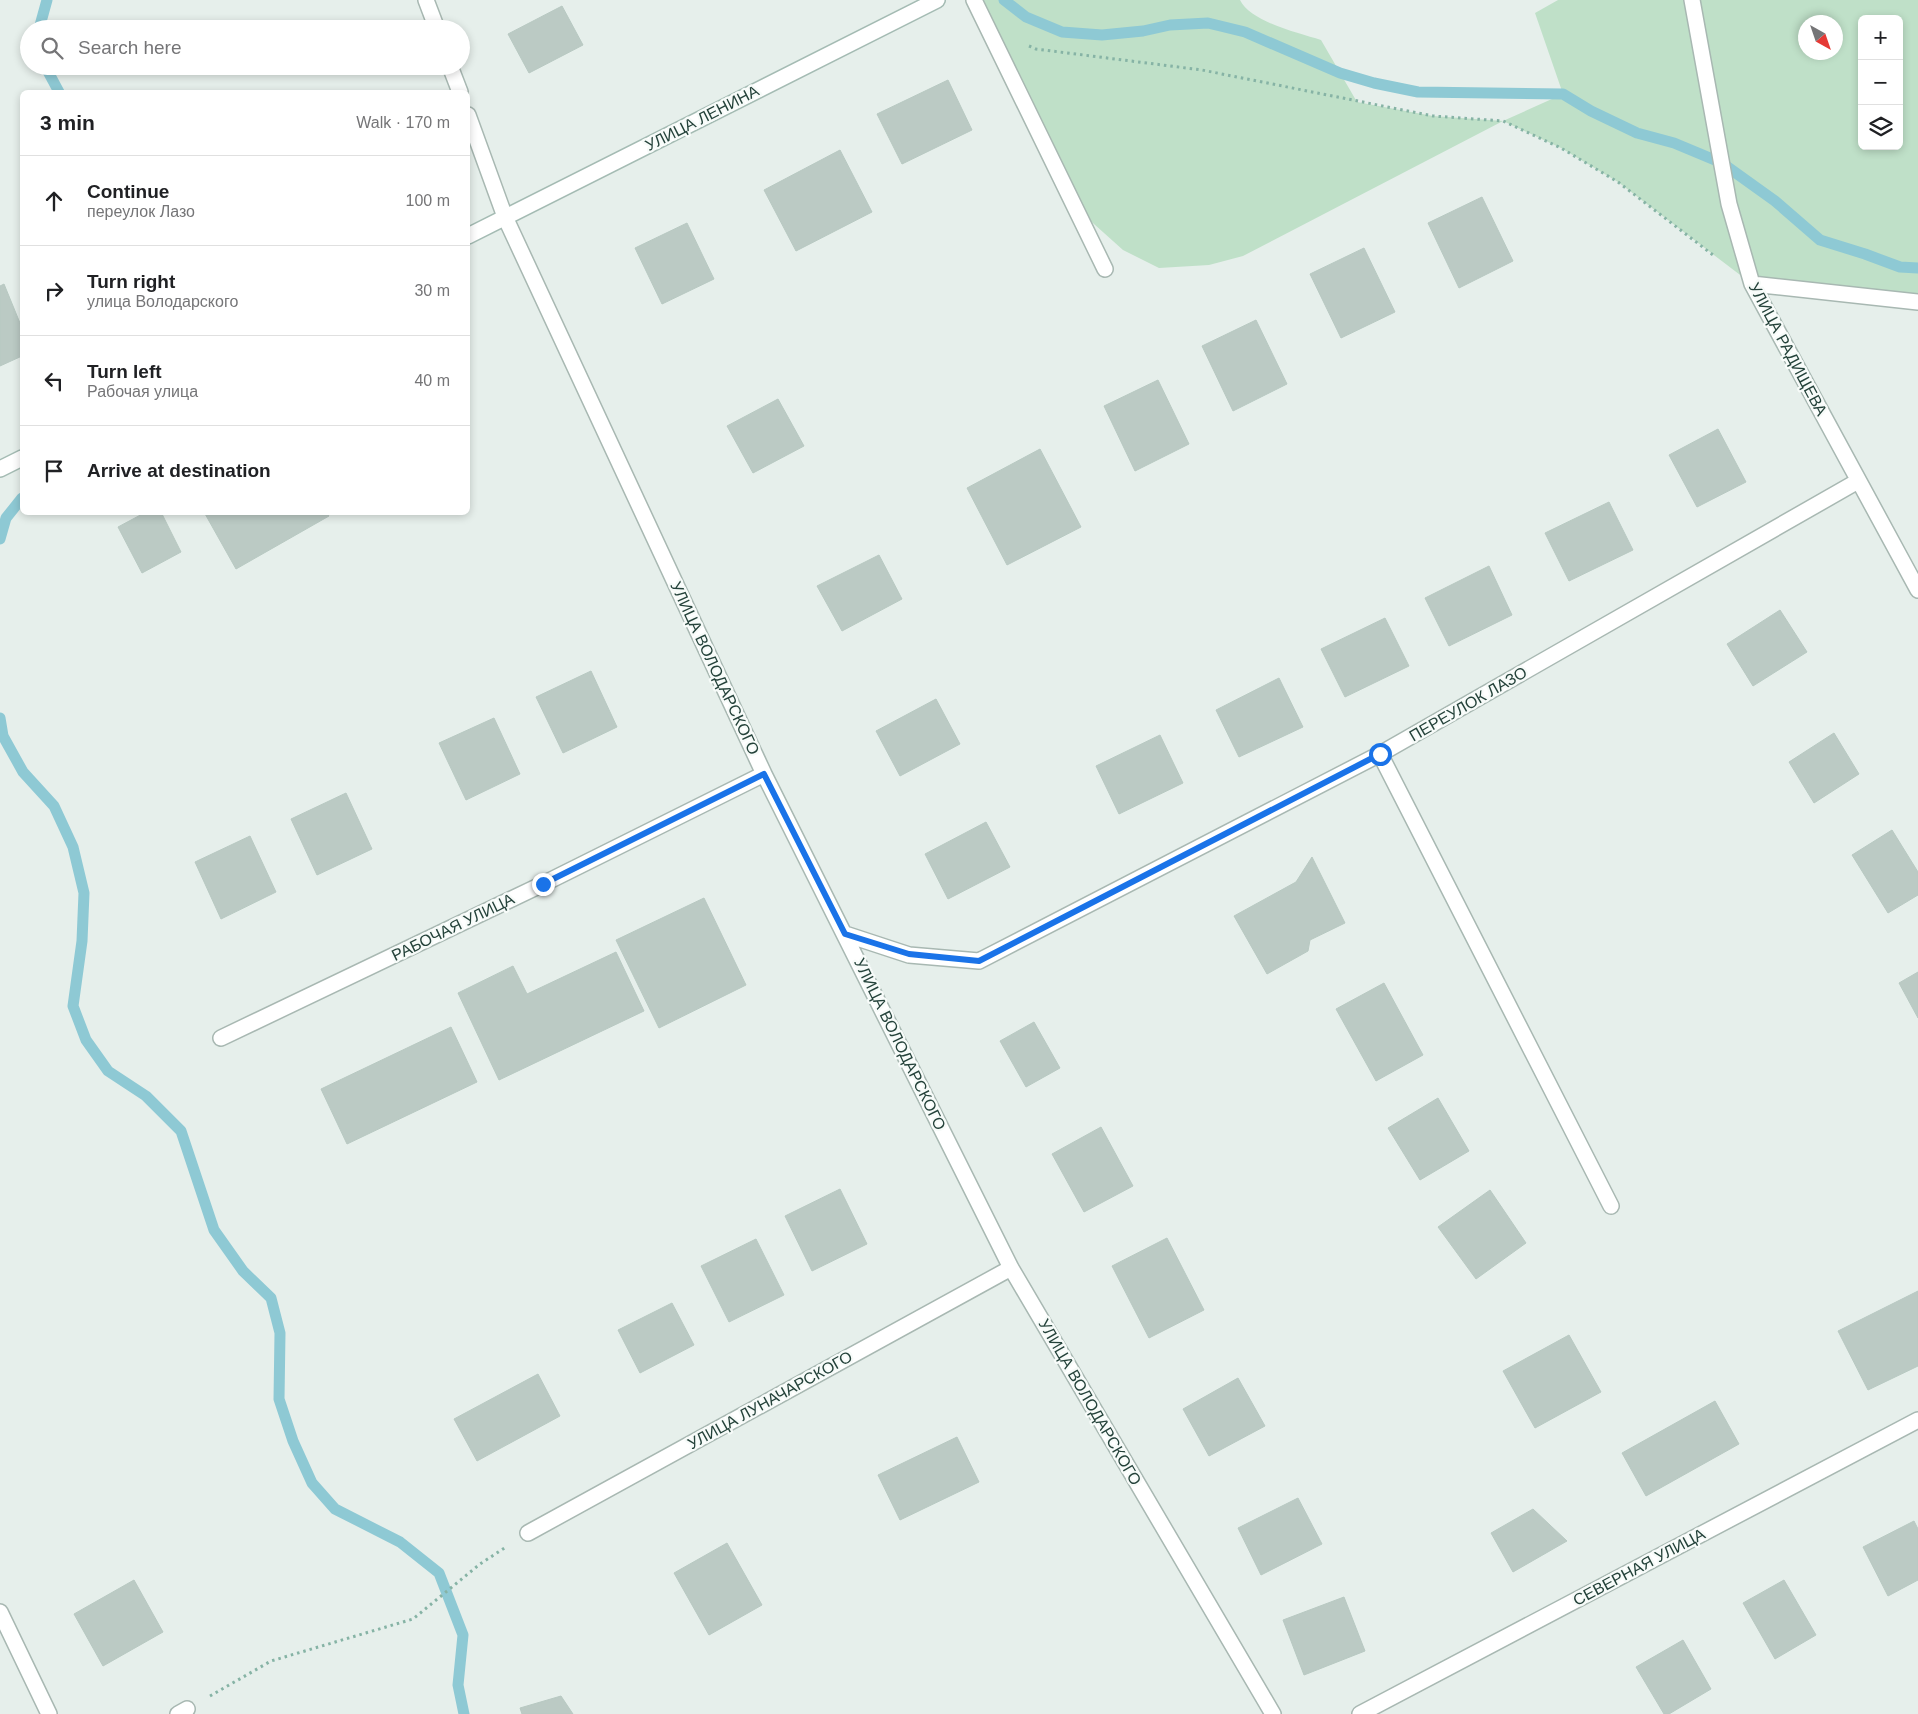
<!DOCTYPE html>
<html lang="en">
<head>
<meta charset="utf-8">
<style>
  :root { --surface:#fff; --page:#f2f2f2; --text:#202124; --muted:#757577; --line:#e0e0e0 }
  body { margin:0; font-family:Arial,sans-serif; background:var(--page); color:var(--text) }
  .controls { position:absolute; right:15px; top:15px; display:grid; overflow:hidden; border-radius:8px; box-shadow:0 2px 8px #0003 }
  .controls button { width:45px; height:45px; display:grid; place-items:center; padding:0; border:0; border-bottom:1px solid var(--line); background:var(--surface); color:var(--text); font:25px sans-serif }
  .compass { position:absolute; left:1798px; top:15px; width:45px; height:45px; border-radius:50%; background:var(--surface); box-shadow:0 2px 8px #0003; rotate:140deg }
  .stop { position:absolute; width:15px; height:15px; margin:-11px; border:4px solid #1a73e8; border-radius:50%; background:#fff }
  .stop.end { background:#1a73e8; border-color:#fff; box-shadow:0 1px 5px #0008 }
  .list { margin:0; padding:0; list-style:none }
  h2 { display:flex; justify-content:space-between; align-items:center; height:65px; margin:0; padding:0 20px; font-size:21px }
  h2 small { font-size:16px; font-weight:400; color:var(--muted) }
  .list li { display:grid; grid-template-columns:32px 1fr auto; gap:15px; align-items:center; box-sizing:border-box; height:90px; padding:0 20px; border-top:1px solid var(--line) }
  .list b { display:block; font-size:19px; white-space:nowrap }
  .list p { margin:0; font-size:16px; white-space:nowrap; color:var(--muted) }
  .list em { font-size:16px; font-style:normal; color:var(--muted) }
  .icon { flex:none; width:28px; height:28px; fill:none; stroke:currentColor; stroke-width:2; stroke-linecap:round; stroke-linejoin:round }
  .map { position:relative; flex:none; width:1918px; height:1714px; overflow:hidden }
  .search { position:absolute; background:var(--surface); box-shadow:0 2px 8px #0003; left:20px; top:20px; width:450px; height:55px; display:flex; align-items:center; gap:12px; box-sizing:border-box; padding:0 18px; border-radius:28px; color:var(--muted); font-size:19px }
  .panel { position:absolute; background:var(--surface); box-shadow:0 2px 8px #0003; left:20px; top:90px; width:450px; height:425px; border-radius:8px }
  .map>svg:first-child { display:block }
  .green { fill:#bfe0c8; fill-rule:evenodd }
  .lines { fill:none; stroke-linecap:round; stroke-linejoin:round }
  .stream { stroke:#8ec9d4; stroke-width:11 }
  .building { fill:#bbcac4; stroke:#b8c9c2 }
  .service-casing { stroke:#a8b8b2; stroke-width:18 }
  .minor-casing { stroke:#a8b8b2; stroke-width:18 }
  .secondary-casing { stroke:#a4bbb3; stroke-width:18 }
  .path { stroke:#86b3a5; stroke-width:3; stroke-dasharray:2.5 4; stroke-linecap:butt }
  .service { stroke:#fff; stroke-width:15 }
  .minor { stroke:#fff; stroke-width:15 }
  .secondary { stroke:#fff; stroke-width:15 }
  .route { stroke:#1a73e8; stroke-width:6 }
  .labels { text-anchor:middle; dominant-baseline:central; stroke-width:4.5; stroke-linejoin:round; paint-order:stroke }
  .street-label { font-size:16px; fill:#24423a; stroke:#f7fbf9 }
</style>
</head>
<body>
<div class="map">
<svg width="1918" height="1714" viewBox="0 0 1918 1714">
  <rect width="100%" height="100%" fill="#e6efeb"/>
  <path class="green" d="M974,0h266c11,22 58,33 81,40l36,62 76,14 70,5 60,-27 -28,-81 23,-13h360v302l-166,-18 -134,-102 -57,-34 -58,-27 -260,135 -34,9 -50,3 -36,-18 -48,-43zM1862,19h37v127h-37zM1806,22h30v30h-30z"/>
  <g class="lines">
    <path class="stream" d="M1004,0l22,17 36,15 40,3 41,-4 27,-6 38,-2 37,9 95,41 34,10 44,9 145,2 28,17 46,22 37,10 48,20 53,38 45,39 45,14 35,13 18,1
      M39,29l8,-29
      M45,66l14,26
      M0,539l6,-21 16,-20
      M0,718l3,18 20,36 31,34 19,41 11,46 -2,48 -9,65 13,34 22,31 38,25 35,35 33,99 29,41 28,27 9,35 -1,66 14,42 19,42 23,26 65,33 39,31 24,62 -5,50 6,29"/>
  </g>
  <path class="building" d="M562,6l21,39 -54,28 -21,-39z
    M948,80l24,50 -70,34 -25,-50z
    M840,150l32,62 -76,39 -32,-61z
    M1482,197l31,64 -54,27 -31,-65z
    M687,223l27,56 -52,25 -27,-56z
    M1364,248l31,64 -54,26 -31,-64z
    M4,284l18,44v28l-22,10v-80z
    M1256,320l31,64 -54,27 -31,-65z
    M1158,380l31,64 -54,27 -31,-65z
    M778,399l26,47 -51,27 -26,-47z
    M1718,429l28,53 -49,25 -28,-52z
    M1040,449l41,78 -74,38 -40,-77z
    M1609,502l24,48 -64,31 -24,-48z
    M146,512h15l20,40 -39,21 -24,-46z
    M204,512h122l3,4 -93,53z
    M879,555l23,44 -60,32 -25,-45z
    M1489,566l23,49 -63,31 -24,-48z
    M1780,610l27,42 -54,34 -26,-42z
    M1385,618l24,48 -64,31 -24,-48z
    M591,671l26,56 -54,26 -27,-56z
    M1279,678l24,49 -64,30 -23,-47z
    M936,699l24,45 -60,32 -24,-45z
    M494,718l26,56 -54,26 -27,-57z
    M1834,733l25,41 -45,29 -25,-41z
    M1160,735l23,48 -64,31 -23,-48z
    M346,793l26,56 -55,26 -26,-56z
    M986,822l24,45 -62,32 -23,-45z
    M1892,830l26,42v23l-30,18 -36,-58z
    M250,836l26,56 -55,27 -26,-57z
    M1312,857l33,66 -35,17 -2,11 -41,23 -33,-58 62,-34z
    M704,898l42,87 -87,43 -43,-88z
    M616,952l28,59 -145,69 -41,-87 55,-27 14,28z
    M1918,972v46l-19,-35z
    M1384,983l39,72 -47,26 -40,-72z
    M1034,1022l26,46 -34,19 -26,-46z
    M451,1027l26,55 -130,62 -26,-55z
    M1438,1098l31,53 -49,29 -32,-52z
    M1101,1127l32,59 -49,26 -32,-58z
    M840,1189l27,55 -55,27 -27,-55z
    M1490,1190l36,53 -50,36 -38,-52z
    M1167,1238l37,72 -55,28 -37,-72z
    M756,1239l28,56 -55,27 -28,-56z
    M1918,1291v75l-50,24 -30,-59z
    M672,1303l22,42 -54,28 -22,-43z
    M1569,1335l32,57 -66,36 -32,-57z
    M538,1374l22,42 -83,45 -23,-42z
    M1238,1378l27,48 -56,30 -26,-47z
    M1715,1401l24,43 -93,52 -24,-43z
    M957,1437l22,45 -79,38 -22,-45z
    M1298,1498l24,46 -61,31 -23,-47z
    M1533,1509l34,32 -54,31 -22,-39z
    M1914,1521l4,8v51l-30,16 -25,-49z
    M727,1543l35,62 -53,30 -35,-62z
    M134,1580l29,52 -60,34 -29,-52z
    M1784,1580l32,55 -41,24 -32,-56z
    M1344,1597l21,54 -61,24 -21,-55z
    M1683,1640l28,49 -42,25h-5l-28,-47z
    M561,1696l12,18h-51l-2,-6z"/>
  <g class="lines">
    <defs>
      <path id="service" d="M974,0l131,269
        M1380,754l231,452"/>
      <path id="minor" d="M426,0l11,29
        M1692,0l37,204 23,80 166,306
        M450,66l10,26
        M468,115l37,102 259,557 247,494 262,446
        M1752,284l166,18
        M845,934l64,21 70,6 401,-207 478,-273
        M221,1038l322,-154 221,-110
        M528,1533l483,-265
        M0,1612l49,102
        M178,1714l9,-5
        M1360,1714l558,-294"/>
      <path id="secondary" d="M468,236l469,-236
        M0,469l22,-11"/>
    </defs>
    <use href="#service" class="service-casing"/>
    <use href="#minor" class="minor-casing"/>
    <use href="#secondary" class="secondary-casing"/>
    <path class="path" d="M1029,46l7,3 166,21 231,46 70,5 58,27 57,34 95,73
      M210,1696l61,-35 142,-42 67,-55 26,-17"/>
    <use href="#service" class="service"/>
    <use href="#minor" class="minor"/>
    <use href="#secondary" class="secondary"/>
  </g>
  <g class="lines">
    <path class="route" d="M543,884l221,-110 81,160 64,20 70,7 401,-207"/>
  </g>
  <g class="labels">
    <g class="street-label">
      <text transform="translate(702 118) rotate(-27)">УЛИЦА ЛЕНИНА</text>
      <text transform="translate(1788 349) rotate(62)">УЛИЦА РАДИЩЕВА</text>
      <text transform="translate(715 668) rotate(65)">УЛИЦА ВОЛОДАРСКОГО</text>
      <text transform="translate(1468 704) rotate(-30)">ПЕРЕУЛОК ЛАЗО</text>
      <text transform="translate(453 927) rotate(-26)">РАБОЧАЯ УЛИЦА</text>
      <text transform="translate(900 1044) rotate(64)">УЛИЦА ВОЛОДАРСКОГО</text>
      <text transform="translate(770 1400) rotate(-29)">УЛИЦА ЛУНАЧАРСКОГО</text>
      <text transform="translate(1090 1402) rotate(60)">УЛИЦА ВОЛОДАРСКОГО</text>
      <text transform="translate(1639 1567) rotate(-28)">СЕВЕРНАЯ УЛИЦА</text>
    </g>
  </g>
</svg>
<div class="controls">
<button>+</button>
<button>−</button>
<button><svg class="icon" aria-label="layers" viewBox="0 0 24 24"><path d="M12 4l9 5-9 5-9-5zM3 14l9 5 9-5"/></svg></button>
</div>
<svg class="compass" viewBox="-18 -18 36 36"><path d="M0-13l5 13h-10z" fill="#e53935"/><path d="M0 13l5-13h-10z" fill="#757577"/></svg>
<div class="stop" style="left:1380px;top:754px"></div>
<div class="stop end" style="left:543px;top:884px"></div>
<div class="search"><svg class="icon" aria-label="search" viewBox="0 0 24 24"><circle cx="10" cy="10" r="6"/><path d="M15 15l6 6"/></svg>Search here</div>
<section class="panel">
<h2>3 min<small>Walk · 170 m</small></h2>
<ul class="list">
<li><svg class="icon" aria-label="ahead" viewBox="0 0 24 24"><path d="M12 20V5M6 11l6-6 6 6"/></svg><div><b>Continue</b><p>переулок Лазо</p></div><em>100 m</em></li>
<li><svg class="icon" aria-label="right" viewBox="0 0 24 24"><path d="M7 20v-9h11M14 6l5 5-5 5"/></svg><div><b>Turn right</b><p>улица Володарского</p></div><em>30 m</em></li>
<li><svg class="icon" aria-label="left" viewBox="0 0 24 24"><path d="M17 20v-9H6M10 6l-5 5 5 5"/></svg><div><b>Turn left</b><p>Рабочая улица</p></div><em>40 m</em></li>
<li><svg class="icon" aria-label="arrive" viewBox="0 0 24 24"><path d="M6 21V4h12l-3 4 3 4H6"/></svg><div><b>Arrive at destination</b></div></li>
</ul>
</section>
</div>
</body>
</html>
